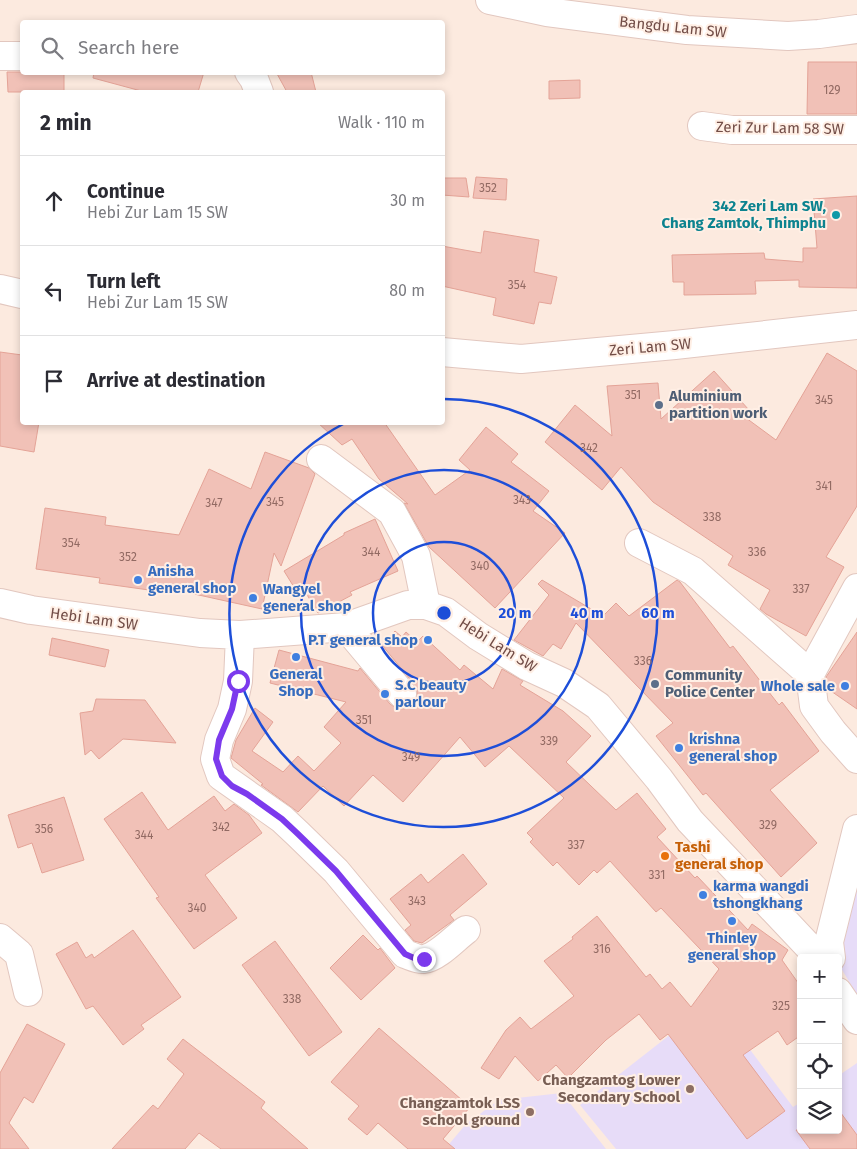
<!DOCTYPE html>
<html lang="en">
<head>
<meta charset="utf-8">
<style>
  :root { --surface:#fff; --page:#f2f2f3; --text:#2b2b33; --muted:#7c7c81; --line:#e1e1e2 }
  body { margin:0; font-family:"Fira Sans",sans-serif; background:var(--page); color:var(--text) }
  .controls { position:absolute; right:15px; bottom:15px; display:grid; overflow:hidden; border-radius:5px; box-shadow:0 2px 8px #0003 }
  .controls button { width:45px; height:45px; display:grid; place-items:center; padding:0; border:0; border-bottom:1px solid var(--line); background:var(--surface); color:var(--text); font:25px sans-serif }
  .stop { position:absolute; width:15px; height:15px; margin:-11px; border:4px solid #7c3aed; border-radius:50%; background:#fff }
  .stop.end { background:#7c3aed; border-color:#fff; box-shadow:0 1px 5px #0008 }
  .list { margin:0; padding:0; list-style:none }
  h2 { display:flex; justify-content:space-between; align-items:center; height:65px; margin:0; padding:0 20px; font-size:21px }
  h2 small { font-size:16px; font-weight:400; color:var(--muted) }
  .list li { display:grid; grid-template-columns:32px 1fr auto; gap:15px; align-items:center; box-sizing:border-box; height:90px; padding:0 20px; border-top:1px solid var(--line) }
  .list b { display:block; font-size:19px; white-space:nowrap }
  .list p { margin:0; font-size:16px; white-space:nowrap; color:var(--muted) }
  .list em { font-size:16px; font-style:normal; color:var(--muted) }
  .icon { flex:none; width:28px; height:28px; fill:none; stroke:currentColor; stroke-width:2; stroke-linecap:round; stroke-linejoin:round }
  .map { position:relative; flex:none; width:857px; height:1149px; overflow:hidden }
  .search { position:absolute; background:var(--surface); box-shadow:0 2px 8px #0003; left:20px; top:20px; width:425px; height:55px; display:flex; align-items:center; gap:12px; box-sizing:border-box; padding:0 18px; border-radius:5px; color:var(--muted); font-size:19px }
  .panel { position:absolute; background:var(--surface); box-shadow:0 2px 8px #0003; left:20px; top:90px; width:425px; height:335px; border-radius:5px }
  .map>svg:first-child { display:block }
  .education { fill:#e7dcf8 }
  .building { fill:#f1c1b7; stroke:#e4a397 }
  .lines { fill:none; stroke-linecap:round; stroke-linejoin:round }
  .minor-casing { stroke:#e2c7bf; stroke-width:30 }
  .minor { stroke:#fff; stroke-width:28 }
  .route { stroke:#7c3aed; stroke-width:6 }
  .ring { fill:none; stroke:#1d4ed8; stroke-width:2.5 }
  .culture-dot { fill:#0f9aa8; stroke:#ffefe5; stroke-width:2 }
  .service-dot { fill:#5c6f8a; stroke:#ffefe5; stroke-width:2 }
  .shop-dot { fill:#3f7fe0; stroke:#ffefe5; stroke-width:2 }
  .food-dot { fill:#e8710a; stroke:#ffefe5; stroke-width:2 }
  .education-dot { fill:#8d6e63; stroke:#ffefe5; stroke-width:2 }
  .labels { text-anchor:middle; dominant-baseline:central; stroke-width:4; stroke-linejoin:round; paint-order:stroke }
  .number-label { font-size:12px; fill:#926a63 }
  .street-label { font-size:15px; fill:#724d47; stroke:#ffefe5 }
  .culture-label { font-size:15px; font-weight:bold; fill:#0d838f; stroke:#ffefe5; text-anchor:end }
  .service-label { font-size:15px; font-weight:bold; fill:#4e5e75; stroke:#ffefe5; text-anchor:start }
  .shop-label { font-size:15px; font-weight:bold; fill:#366cbe; stroke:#ffefe5; text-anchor:start }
  .food-label { font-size:15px; font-weight:bold; fill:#c56008; stroke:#ffefe5; text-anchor:start }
  .education-label { font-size:15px; font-weight:bold; fill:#785e54; stroke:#ffefe5; text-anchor:end }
  .centre { fill:#1d4ed8; stroke:#ffefe5; stroke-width:2.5 }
  .ring-label { font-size:15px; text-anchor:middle; font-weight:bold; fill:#1d4ed8; stroke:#ffefe5; stroke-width:4; stroke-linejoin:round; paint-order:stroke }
</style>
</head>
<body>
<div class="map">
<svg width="857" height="1149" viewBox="0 0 857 1149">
  <rect width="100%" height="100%" fill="#fceadf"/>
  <path class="education" d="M857,882v113l-19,-32v-5z
    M703,1009l27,14 63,84 8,-5v28h37v-54l19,-13v86h-241l-36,-44z
    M562,1093l44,56h-161l21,-25 33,-24z"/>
  <path class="building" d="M808,62h49v52h-50z
    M7,72h57v20h-56z
    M94,72h110l-6,20h-53l-52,-14z
    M276,72h35l5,20h-29z
    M580,80v18l-31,1v-18z
    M476,177l31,2 -1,21 -33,-2z
    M442,178h24l3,19 -27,-2z
    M857,196v92l-58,-1v-7l-44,1 1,13 -72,1v-13h-11l-1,-27 92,-2 1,6 38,3v-14h14l-4,-49z
    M484,231l55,9 -5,32 23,5 -6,27 -12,-2 -5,22 -41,-9 3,-17 -54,-12v-40l39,7z
    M0,352l22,3v67h17l-5,30 -34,-6z
    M827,353l30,18v135l-31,51 18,10 -38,69 -40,-22 -6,-5 10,-19 -42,-25 5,-9 -80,-54 -32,-35 -19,23 -57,-48 30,-37 37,31 -5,-50 51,-3 3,36 53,-48 35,39 -7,5 34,25z
    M317,422h67l51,73 35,-25 -11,-10 27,-33 32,27 -7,8 38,29 -16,20 32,22 -70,75 -66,-61 -25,-44 4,1 -29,-25 -27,-40 -10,6z
    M265,452l44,16 6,6 -34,92 -7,-13 -12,56 -104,-23 -9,-1v5l-50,-7 1,-5 -64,-9 9,-61 61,9 -1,8 74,10 30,-66 42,20z
    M375,519l23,52 -48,21 2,3 -34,18 -15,-25 -6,4 -13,-21 60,-36v-2z
    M542,580l61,36 13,-13 13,13 48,-36 3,2 50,66 3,-2 46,59 3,-3 37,49 -49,39 47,53 -36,34 -75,-84 -3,2 -47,-59 17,-13 -97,-100 -15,26 -8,-5 -10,12 -29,-16 35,-45 -11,-11z
    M395,631l7,6 4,-5 11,10 6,-6 37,34 4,-5 29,24 9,-20 21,12 -3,4 43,26 28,25 -25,26 50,48 21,-17 29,36 -9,8 38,41 2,-2 51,54 4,-6 36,26 -6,10 19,27v48l-14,10 -9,-14 -35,24 42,56 -38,28 -79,-105 -8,6 -21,-26 -33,26 -38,38 -12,-13 -18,16 -23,-25 -16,23 -18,-11 25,-38 14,-13 11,12 43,-33 -30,-35 29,-22 -1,-2 25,-21 49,61 4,-3 12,15 8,-7 21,25 28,-38 -58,-61 -5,4 -46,-51 -13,12 -3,-3 -15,15 -22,-23 -4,4 -23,-24 3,-3 -6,-6 37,-35 -55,-52 -24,21 -25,-30 -57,65 -30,-27 -29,31 -21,-20 -25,26 -37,-27 2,-1 -32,-26 5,-18 19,-32 18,14 -21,29 31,21 15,-16 16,15 27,-28 -17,-16 22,-25 -76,-19 9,-33 79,21 2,-3 30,36 6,4 8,1 8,-3 5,-7v-8l-3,-7 -32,-39z
    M857,632v77l-29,-20 -2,-12z
    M52,638l57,12 -4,17 -56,-12z
    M96,699l49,1 31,43 -53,-4 -24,20 -8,-9 -6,5 -5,-42 13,-2z
    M142,792l26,38 46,-34 11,15 9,-7 15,11 13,18 -57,42 32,43 -43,31 -38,-51 3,-1 -55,-78z
    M64,797l20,63 -42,13 -10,-30 -14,5 -10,-33z
    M463,854l24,30 -37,31 4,5 -32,23 -8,-2 -9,-11 6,-5 -21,-26 31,-25 7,9z
    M133,930l48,67 -40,28 3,4 -21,16 -30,-39 -7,3 -30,-55 21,-12 9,16 6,-4 2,4z
    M363,935l15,15 2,-2 15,20 -34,32 -31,-32z
    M275,941l67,91 -33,24 -67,-91z
    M27,1024l38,20 -32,59 -9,-6 -15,26 20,26h-29v-76z
    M379,1028l91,79 -27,32 12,10h-47l-30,-26 -11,12 -19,-16 11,-13 -28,-24z
    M183,1039l82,63 -4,6 47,41h-87l-22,-16 -14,16h-73l41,-44 5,4 26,-35 -17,-15z
    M838,1109l19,26v14h-47l-14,-19h42z"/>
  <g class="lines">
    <defs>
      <path id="minor" d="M490,0l57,12 140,18 101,6 31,-2 38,-5
        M0,56h22
        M249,72l5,7 5,13
        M702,126l30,4h125
        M0,289l22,5
        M442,352l79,7 154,-14 182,-20
        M321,459l71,53 24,44 10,49
        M639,543l54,28 117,103
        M857,588l-47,86 4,32 19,26 24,27
        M0,603l31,7 169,23 40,2 106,-8 62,-22h18l20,7 32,24 49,30 37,17 34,23 61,73 31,42 119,126 14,11
        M346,627l56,67
        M240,635l-2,46 -6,28 -13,31 -4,19 6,17 61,43 16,15 38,37 69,83c6,2 13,6 19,5 14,-2 31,-21 42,-29
        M0,938l19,16 9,38
        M831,958l-2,-16 28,-113
        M838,992l19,28"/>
    </defs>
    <use href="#minor" class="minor-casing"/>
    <use href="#minor" class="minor"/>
  </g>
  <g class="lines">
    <path class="route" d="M238,681l-6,28 -13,31 -3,19 6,17 10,10 15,8 35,25 16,15 38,37 69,83 9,4 10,1"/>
  </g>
  <g class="ring">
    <circle cx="444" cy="613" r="71"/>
    <circle cx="444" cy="613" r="143"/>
    <path d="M444 399A214 214 0 1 1 345 423"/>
  </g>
  <circle class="culture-dot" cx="836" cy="215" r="5"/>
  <g class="service-dot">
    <circle cx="659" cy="405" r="5"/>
    <circle cx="655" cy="684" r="5"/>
  </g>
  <g class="shop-dot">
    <circle cx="138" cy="580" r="5"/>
    <circle cx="253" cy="598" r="5"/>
    <circle cx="428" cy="640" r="5"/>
    <circle cx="296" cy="657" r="5"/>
    <circle cx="845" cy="686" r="5"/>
    <circle cx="385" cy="694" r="5"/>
    <circle cx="679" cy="748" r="5"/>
    <circle cx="703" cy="895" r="5"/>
    <circle cx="732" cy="921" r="5"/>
  </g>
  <circle class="food-dot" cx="665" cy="856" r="5"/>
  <g class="education-dot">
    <circle cx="690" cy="1089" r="5"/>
    <circle cx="530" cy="1112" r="5"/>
  </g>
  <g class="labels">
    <g class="number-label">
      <text x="832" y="90">129</text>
      <text x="488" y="188">352</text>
      <text x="517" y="285">354</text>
      <text x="633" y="395">351</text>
      <text x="824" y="400">345</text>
      <text x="589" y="448">342</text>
      <text x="824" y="486">341</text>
      <text x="522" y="500">343</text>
      <text x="275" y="502">345</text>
      <text x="214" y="503">347</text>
      <text x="712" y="517">338</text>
      <text x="71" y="543">354</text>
      <text x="371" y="552">344</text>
      <text x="757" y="552">336</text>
      <text x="128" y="557">352</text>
      <text x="480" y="566">340</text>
      <text x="801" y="589">337</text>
      <text x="643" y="661">336</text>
      <text x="364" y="720">351</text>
      <text x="549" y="741">339</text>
      <text x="411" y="757">349</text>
      <text x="768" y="825">329</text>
      <text x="221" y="827">342</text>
      <text x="44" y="829">356</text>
      <text x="144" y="835">344</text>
      <text x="576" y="845">337</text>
      <text x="657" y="875">331</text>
      <text x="417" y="901">343</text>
      <text x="197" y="908">340</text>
      <text x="602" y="949">316</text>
      <text x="292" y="999">338</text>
      <text x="781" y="1006">325</text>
    </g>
    <g class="street-label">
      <text transform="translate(673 27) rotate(6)">Bangdu Lam SW</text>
      <text transform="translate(780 128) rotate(1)">Zeri Zur Lam 58 SW</text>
      <text transform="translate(650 347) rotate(-5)">Zeri Lam SW</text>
      <text transform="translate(94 619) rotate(8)">Hebi Lam SW</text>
      <text transform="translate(498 645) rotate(32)">Hebi Lam SW</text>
    </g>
    <g class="culture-label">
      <text x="826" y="206">342 Zeri Lam SW,<tspan x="826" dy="17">Chang Zamtok, Thimphu</tspan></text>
    </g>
    <g class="service-label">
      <text x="669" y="396">Aluminium<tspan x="669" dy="17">partition work</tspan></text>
      <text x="665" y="675">Community<tspan x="665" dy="17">Police Center</tspan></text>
    </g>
    <g class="shop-label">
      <text x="148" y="571">Anisha<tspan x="148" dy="17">general shop</tspan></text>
      <text x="263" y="589">Wangyel<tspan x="263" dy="17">general shop</tspan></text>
      <text x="418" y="640" text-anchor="end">P.T general shop</text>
      <text x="296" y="674" text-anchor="middle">General<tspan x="296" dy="17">Shop</tspan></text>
      <text x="395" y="685">S.C beauty<tspan x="395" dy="17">parlour</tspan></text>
      <text x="835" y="686" text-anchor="end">Whole sale</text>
      <text x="689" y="739">krishna<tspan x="689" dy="17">general shop</tspan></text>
      <text x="713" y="886">karma wangdi<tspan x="713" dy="17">tshongkhang</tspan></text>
      <text x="732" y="938" text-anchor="middle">Thinley<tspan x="732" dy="17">general shop</tspan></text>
    </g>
    <g class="food-label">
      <text x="675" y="847">Tashi<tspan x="675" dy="17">general shop</tspan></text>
    </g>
    <g class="education-label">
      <text x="680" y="1080">Changzamtog Lower<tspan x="680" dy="17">Secondary School</tspan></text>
      <text x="520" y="1103">Changzamtok LSS<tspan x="520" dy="17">school ground</tspan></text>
    </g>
  </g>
  <circle cx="444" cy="613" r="8" class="centre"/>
  <g class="ring-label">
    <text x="515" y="618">20 m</text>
    <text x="587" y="618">40 m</text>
    <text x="658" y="618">60 m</text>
  </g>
</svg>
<div class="controls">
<button>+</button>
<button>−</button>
<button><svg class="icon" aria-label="locate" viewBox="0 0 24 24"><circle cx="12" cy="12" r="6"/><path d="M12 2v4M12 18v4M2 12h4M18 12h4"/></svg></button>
<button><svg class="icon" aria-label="layers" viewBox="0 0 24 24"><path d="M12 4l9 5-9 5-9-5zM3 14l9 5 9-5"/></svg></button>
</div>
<div class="stop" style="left:238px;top:681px"></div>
<div class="stop end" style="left:424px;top:959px"></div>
<div class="search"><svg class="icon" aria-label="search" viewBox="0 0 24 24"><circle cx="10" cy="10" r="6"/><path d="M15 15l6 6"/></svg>Search here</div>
<section class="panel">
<h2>2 min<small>Walk · 110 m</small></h2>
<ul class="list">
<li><svg class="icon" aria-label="ahead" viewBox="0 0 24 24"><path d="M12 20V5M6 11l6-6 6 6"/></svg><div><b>Continue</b><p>Hebi Zur Lam 15 SW</p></div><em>30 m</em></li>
<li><svg class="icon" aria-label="left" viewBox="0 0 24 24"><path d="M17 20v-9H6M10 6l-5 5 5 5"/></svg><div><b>Turn left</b><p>Hebi Zur Lam 15 SW</p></div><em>80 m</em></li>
<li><svg class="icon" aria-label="arrive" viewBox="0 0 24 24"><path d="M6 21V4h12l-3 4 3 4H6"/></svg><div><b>Arrive at destination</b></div></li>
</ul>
</section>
</div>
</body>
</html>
